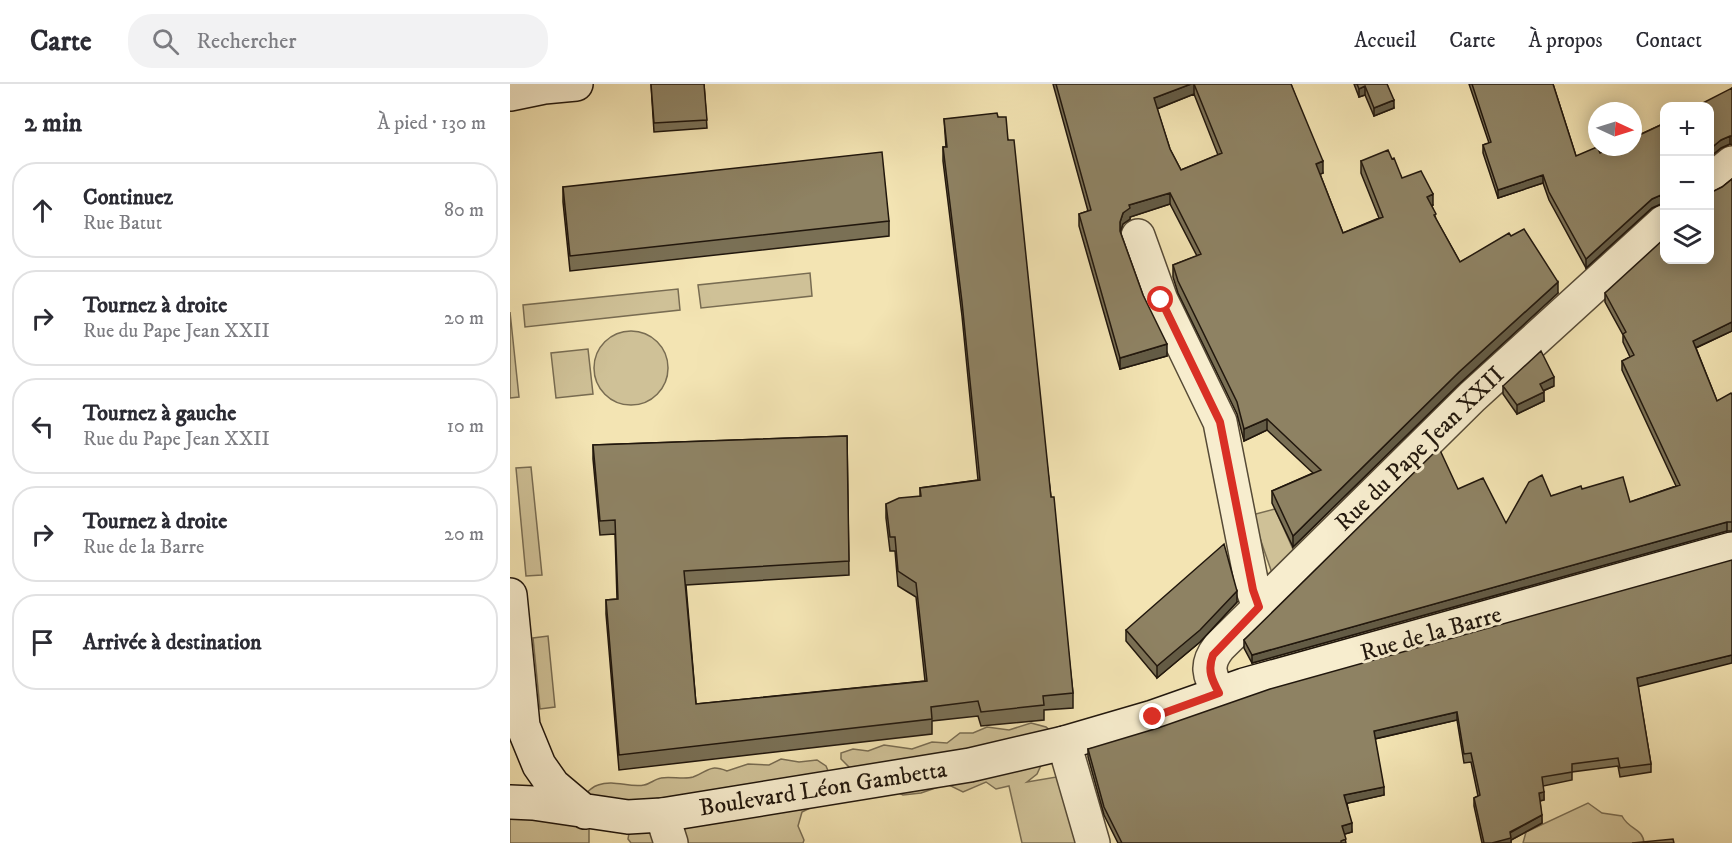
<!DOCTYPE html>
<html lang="fr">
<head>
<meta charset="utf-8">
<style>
  :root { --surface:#fff; --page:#f2f2f3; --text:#2b2b33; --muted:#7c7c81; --line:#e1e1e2 }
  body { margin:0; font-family:"IM FELL DW Pica",serif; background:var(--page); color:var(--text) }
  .controls { position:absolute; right:18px; top:18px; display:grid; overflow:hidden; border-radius:12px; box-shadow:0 3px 15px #0003 }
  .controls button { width:54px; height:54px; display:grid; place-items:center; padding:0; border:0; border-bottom:2px solid var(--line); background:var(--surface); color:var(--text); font:30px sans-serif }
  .compass { position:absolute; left:1078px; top:18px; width:54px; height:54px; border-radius:50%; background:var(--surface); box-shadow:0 3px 15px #0003; rotate:94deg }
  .stop { position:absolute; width:18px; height:18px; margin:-14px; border:4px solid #d93025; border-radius:50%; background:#fff }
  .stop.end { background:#d93025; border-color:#fff; box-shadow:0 2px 6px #0008 }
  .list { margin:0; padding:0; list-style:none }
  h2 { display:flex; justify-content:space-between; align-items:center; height:78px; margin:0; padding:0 24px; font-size:26px }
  h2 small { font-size:20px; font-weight:400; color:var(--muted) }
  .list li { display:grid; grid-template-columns:39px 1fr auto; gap:18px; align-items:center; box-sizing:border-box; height:96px; margin:0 12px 12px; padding:0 12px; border:2px solid var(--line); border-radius:24px }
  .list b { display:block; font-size:22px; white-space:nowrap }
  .list p { margin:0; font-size:20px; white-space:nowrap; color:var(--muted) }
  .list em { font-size:20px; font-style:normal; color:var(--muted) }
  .icon { flex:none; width:33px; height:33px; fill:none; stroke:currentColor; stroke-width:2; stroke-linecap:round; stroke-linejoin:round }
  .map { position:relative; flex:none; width:1222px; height:759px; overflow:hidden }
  header { display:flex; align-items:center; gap:36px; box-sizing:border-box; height:84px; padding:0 30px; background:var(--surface); border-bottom:2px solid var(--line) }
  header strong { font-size:28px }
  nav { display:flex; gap:33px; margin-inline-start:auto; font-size:21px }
  .search { width:420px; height:54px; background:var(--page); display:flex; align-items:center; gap:15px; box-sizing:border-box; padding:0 21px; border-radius:24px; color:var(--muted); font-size:22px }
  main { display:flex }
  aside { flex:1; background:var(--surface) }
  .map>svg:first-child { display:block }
  .green { fill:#cfc197; stroke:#786c52; stroke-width:1.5 }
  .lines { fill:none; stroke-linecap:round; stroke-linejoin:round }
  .minor-casing { stroke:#564a36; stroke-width:36 }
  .secondary-casing { stroke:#21170d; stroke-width:36 }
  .minor { stroke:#f7edce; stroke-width:33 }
  .secondary { stroke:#f7edce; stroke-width:33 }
  .wall { fill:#7a7055; stroke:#21170d; stroke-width:1.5; fill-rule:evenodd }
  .shaded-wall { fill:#635b45; stroke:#21170d; stroke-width:1.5 }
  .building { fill:#8e8263; stroke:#21170d; stroke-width:1.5 }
  .route { stroke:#d93025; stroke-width:8 }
  .labels { text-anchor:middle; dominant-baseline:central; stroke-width:6; stroke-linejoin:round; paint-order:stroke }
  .street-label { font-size:24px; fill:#21170d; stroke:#f7edce }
</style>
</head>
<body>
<header>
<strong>Carte</strong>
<div class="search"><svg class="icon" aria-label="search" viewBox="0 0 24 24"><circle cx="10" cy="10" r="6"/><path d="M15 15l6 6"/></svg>Rechercher</div>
<nav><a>Accueil</a><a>Carte</a><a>À propos</a><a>Contact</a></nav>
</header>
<main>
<aside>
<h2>2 min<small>À pied · 130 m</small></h2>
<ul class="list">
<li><svg class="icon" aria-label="ahead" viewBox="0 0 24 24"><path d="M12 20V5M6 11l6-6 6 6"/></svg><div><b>Continuez</b><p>Rue Batut</p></div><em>80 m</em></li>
<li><svg class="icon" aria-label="right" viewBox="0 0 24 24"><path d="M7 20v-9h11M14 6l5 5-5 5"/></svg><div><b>Tournez à droite</b><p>Rue du Pape Jean XXII</p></div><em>20 m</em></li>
<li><svg class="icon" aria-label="left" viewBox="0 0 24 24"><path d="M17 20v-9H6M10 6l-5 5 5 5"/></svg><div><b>Tournez à gauche</b><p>Rue du Pape Jean XXII</p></div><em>10 m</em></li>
<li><svg class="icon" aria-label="right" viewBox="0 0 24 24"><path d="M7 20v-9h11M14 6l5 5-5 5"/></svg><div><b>Tournez à droite</b><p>Rue de la Barre</p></div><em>20 m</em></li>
<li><svg class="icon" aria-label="arrive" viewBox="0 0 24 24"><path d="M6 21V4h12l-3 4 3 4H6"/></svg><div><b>Arrivée à destination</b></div></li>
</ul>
</aside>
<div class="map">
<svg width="1222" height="759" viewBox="0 0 1222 759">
  <rect width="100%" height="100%" fill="#f3e4b3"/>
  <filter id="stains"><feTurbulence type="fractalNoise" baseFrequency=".00333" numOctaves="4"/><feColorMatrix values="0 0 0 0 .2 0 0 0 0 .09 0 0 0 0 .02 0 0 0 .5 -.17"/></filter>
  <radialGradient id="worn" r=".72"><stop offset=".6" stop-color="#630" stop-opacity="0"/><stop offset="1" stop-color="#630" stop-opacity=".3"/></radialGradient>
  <path class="green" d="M300,189l2,23 -111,12 -3,-23z
    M168,205l2,21 -155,17 -2,-22z
    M0,228l9,85 -9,1z
    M84 284a37 37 0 1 1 74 0a37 37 0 1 1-74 0Z
    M78,265l5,45 -37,4 -5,-45z
    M21,383l11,108 -16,1 -10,-108z
    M765,425l22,49 -24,18 -21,-61z
    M38,552l7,71 -15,2 -7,-71z
    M521,639l15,4 9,8 -18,39 -10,8 41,-7 17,68h-63l-13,-57 -13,3 -10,-7 -23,10 -16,-8 -26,9 -18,2 -48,-22 -14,-14v-6l12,-4 15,2 16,-6 28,4 20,-7 15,1 13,-10h13l14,-6 22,3z
    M271,675l18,3 18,-2 9,6 7,17 -11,19 -20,10 -4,14 6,14 -1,3h-172l-3,-4 2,-12 -46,-31c4,-5 8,-9 14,-11 16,-6 31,3 46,0 6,-1 11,-6 17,-7 10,-2 23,2 32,-1 16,-6 16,-13 34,-6l21,-7 21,1z
    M0,709l79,34v16h-79z
    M1078,719l14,10 20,3c7,14 21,12 22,27h-121l3,-11z"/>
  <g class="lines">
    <defs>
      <path id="minor" d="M1200,97l22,-18
        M628,152l23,64 59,122 33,168 6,17
        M709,610c-10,-20 -14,-29 0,-47l253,-250 192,-175
        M554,659l29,100
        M152,731l9,28"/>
      <path id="secondary" d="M0,10l34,-7 32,-3
        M0,511l13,131 16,39 14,20 32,27
        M0,718l23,1 95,14 34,-2 308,-50 94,-22 89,-26 91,-32 488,-136"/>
    </defs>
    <use href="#minor" class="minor-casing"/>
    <use href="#secondary" class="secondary-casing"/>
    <use href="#minor" class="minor"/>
    <use href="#secondary" class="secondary"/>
  </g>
  <path class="wall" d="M141,0h53l3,44 -53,4z
    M543,0h238l32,89 -3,1 23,59 36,-15 -18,-45v-12l31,-2 10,19 31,27 -1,1 4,13 24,43 51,-26 47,57 -99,91 -166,163 -21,-44v-12l41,-18 -46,-43 -23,11 -7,-27 -59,-121 -5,-16v-12l24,-9 -27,-52 -40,13v2l-7,5 -3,7 23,64 24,61 -47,13 -41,-143v-12l9,-3zM684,10l24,61 -37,15 -11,-21 -13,-40z
    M844,0h33l7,24 -20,8 -9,-21 -6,2z
    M959,0h84l23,72 24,-3 65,-30v81h-4l-9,4 -66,60 -37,-68 -6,-17 -45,15 -15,-45v-8l6,-2z
    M1222,4v57l-2,-1 -9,4 -11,9v-51z
    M488,33l10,23 43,357 22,196v15l-29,2v10l-63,6 -3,-10 -46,5v13l-313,36 -13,-156v-14l11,-1 -2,-65 -15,1 -7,-76v-14l254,-9 2,139 -163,10 10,119 229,-23 -9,-84 -18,-11 -3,-35h-5l-4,-33v-14l34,-7v-9l58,-8 -16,-164 -19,-155v-14h3l-2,-28z
    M1222,95v152l-36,17 21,53 15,-6v136h-5l-475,132 -8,-15v-8l214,-151 48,34 45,-27 31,-7 48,13 46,-16 -54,-116v-9l8,-4 -7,-15v-7l-18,-33v-9l60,-33 49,-69 8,-4z
    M53,103l326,34v15l-319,35 -7,-69z
    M993,302h51l-11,5 1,10 -27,13 -14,-20z
    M727,518l-37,40 -43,36 -31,-37v-11z
    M1128,602l13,78v8l-31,5 -2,-11 -46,6v8l-29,6 1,14 -4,1 2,22 -31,17v3h-29l-8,-37v-8l4,-2 -7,-34 -7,1 -7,-43 -82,19 9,56 -37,8 5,29 -8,2 2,9h-228l-14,-28 -16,-58v-8z"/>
  <path class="shaded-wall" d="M681,0h3v10l-40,16v-12z
    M855,2v9l-6,2v-8z
    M884,16v8l-20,8v-8z
    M1220,52v8l-9,4 -11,9v-8l11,-9z
    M813,77v12l-7,3v-12z
    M1033,91v8l-45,15v-8z
    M660,109v11l-40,13v2l-7,5 -3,9v-11l3,-9 6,-8z
    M923,110v11l-6,3v-11z
    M1151,111v9l-9,4 -66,60v-9l66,-60z
    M1048,198v11l-99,91 -166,163v-11l166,-164z
    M1222,238v9l-39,18v-8z
    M657,260v12l-47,13v-11z
    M1044,293v9l-14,6v-8z
    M1034,308v9l-27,13v-9z
    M757,335v11l-23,11v-12z
    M1217,438v9l-475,132v-8z
    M727,507v11l-37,40 -43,36v-12z
    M1222,571v8l-95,24v-9z
    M947,628v8l-83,19v-8z
    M874,703v8l-40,9v-9z
    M1034,708v8l-5,1v-8z
    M1032,731v8l-31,17v3h-19z
    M842,739v9l-10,3v-9z"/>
  <path class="building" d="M141,0h53l3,36 -53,3z
    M546,0h135l-37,14 16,51 11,21 41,-17 -28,-69h97l32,77 -7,3 27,69 40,-16 -22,-56 27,-11 4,9 2,-1 8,20 19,-7 12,23 -6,3 9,17 -2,1 26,47 49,-29 2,3 13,-7 34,53 -99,90 -166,164 -21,-45 49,-21 -54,-51 -23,10 -7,-27 -59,-121 -5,-16 28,-11 -31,-61 -41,12 1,3 -7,5 -3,9v9l23,64 24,49 -47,14 -41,-144 12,-4z
    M847,0h30l7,16 -20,8 -9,-22 -6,3z
    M962,0h81l23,72 21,-9 3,6 13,-6h20v-9l32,-15v72h-4l-9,4 -66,60 -37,-67 -6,-17 -45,15 -15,-45 8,-3z
    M1222,4v48h-2l-9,4 -11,9v-43h-13z
    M487,29l1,4h8l2,23h6l37,357h3l19,196 -30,3 1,9 -63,7 -3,-11 -47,6 1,12 -313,36 -13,-155 12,-1 -3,-79 -15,1 -7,-76 254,-9 2,125 -165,10 12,133 231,-23 -11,-98 -18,-12 -3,-34h-5l-4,-33 13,-6 22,-2 -1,-8 60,-8 -18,-178 -19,-155h4l-3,-28z
    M372,68l7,69 -319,35 -7,-69z
    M1222,95v143l-39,19 24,60 14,-8 1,2v127h-5l-475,133 -8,-15 195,-192 19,41 25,-11 23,45 23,-41 13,-7 9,21 30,-10 1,3 41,-12 7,25 50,-17 -58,-124 12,-6 -11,-21 3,-2 -21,-39 60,-55v22h45v-69h4l8,-4z
    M1031,267l13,26 -14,7 4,8 -27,13 -14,-19z
    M714,460l13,47 -37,39 -43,36 -31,-36z
    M1222,476v95l-95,23 14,86 -31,4 -2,-10 -46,6v8l-30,5 2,15 -5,1 3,22 -32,17 1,6 -19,5h-8l-10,-45 6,-3 -9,-42 -7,1 -7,-42 -83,19 10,56 -40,8 8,28 -10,3 4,13 -5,2v2h-219l-18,-36 -16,-58 70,-21 112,-39z
    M1163,755l1,4h-42z"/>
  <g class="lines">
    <path class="route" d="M643,633l66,-24c-7,-13 -12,-23 -6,-38l46,-48 -6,-17 -33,-168 -59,-122"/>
  </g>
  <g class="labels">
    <g class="street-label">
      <text transform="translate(910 365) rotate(-44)">Rue du Pape Jean XXII</text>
      <text transform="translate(921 550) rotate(-16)">Rue de la Barre</text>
      <text transform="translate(313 705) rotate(-9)">Boulevard Léon Gambetta</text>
    </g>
  </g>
  <rect width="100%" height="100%" filter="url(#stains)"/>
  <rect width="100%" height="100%" fill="url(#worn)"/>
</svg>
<div class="controls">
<button>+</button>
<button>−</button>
<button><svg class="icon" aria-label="layers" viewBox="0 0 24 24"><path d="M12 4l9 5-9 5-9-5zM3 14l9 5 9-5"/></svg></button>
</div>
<svg class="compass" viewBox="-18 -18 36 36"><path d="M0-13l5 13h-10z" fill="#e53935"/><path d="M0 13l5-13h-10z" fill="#7c7c81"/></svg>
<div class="stop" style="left:651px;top:216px"></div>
<div class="stop end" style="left:643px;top:633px"></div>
</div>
</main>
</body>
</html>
